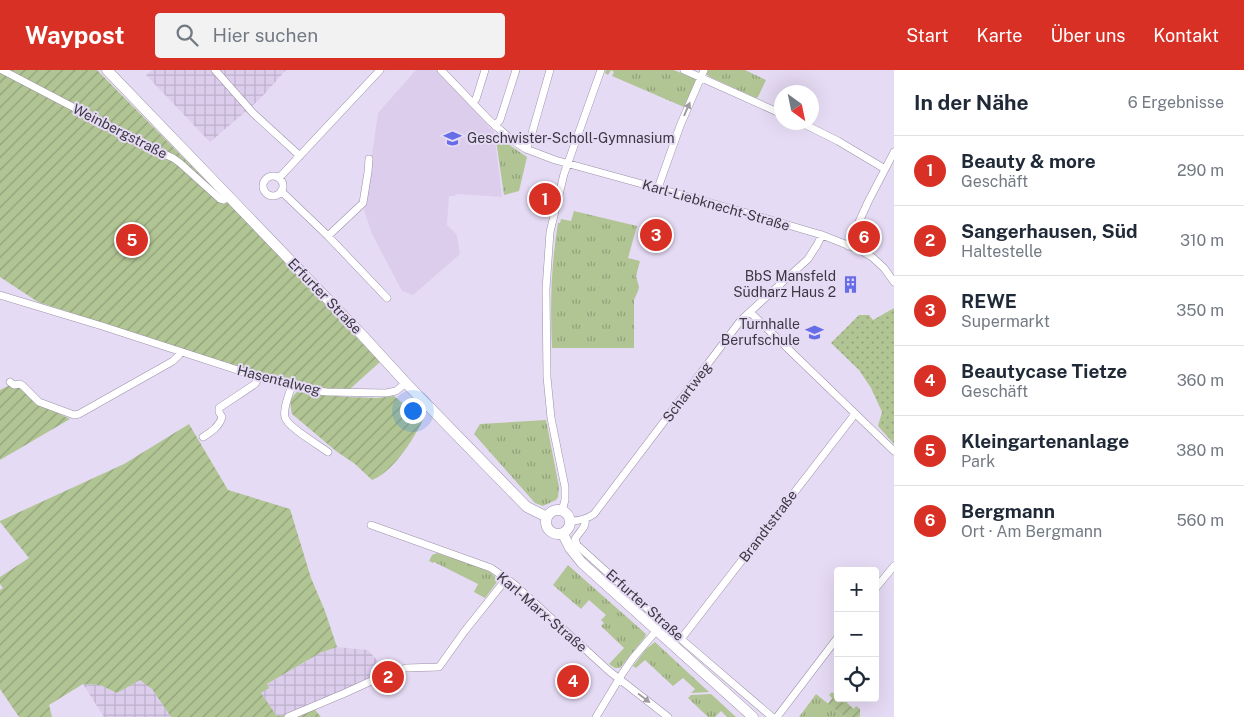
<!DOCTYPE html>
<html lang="de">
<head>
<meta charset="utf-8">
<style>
  :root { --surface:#fff; --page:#f2f2f3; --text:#1f2937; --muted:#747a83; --line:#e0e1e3; --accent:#d93025 }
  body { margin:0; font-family:"Public Sans",sans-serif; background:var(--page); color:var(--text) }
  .controls { position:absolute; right:15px; bottom:15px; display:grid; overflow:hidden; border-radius:5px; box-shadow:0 5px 20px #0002 }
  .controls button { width:45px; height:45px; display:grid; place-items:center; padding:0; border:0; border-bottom:1px solid var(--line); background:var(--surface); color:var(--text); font:25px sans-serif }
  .compass { position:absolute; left:774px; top:15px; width:45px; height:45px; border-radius:50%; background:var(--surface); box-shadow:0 5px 20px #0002; rotate:147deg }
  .you { position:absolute; left:412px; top:340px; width:18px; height:18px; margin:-12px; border:4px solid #fff; border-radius:50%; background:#1a73e8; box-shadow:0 0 0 8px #1a73e833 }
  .badge { display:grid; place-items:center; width:32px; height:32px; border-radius:50%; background:var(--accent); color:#fff; font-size:16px; font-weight:700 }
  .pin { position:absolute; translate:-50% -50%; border:2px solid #fff; box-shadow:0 1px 5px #0006 }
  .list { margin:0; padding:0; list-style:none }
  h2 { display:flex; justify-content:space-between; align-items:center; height:65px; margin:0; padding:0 20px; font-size:21px }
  h2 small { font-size:16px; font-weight:400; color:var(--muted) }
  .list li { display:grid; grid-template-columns:32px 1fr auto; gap:15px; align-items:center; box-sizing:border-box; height:70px; padding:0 20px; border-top:1px solid var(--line) }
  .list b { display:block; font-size:19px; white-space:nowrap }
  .list p { margin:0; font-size:16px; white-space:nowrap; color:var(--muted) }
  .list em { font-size:16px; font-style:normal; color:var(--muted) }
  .icon { flex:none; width:28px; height:28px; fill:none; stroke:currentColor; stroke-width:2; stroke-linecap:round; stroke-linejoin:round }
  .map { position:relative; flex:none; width:894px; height:647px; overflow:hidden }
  header { display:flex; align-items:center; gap:30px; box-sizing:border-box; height:70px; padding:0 25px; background:var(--accent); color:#fff }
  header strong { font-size:24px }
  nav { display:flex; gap:28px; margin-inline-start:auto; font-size:18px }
  .search { width:350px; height:45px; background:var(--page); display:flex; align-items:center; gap:12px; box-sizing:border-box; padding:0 18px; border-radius:5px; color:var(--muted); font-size:19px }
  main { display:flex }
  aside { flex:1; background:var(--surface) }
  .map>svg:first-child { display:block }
  .built { fill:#dccded }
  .industrial { fill:url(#industrial-grid) }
  .grass { fill:url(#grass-tufts) }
  .park { fill:url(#park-dots) }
  .garden { fill:url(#garden-furrows) }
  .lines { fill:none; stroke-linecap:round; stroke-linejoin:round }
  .street-casing { stroke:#9c91a8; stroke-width:8 }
  .secondary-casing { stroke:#9c91a8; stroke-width:11 }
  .street { stroke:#fff; stroke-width:7 }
  .secondary { stroke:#fff; stroke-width:10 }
  .oneway { fill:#9e9ca0 }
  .labels { text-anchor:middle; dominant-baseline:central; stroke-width:4; stroke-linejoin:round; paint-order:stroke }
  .street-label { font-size:14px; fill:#3c3842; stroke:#e6dbf4 }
  .poi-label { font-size:14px; fill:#3c3842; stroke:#e6dbf4; text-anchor:end }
</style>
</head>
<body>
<header>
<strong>Waypost</strong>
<div class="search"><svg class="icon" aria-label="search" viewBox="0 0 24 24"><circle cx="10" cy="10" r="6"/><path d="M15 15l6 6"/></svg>Hier suchen</div>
<nav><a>Start</a><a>Karte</a><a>Über uns</a><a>Kontakt</a></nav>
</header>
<main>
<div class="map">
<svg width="894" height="647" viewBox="0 0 894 647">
  <defs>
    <pattern id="industrial-grid" width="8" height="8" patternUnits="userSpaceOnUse" patternTransform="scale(1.25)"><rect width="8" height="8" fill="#dccded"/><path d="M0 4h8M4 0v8" fill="none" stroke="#beb1cc"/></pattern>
    <pattern id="grass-tufts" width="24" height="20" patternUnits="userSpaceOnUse" patternTransform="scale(1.25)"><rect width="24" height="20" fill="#b1c594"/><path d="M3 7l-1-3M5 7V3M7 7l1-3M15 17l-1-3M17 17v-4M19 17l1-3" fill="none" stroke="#91a17a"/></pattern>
    <pattern id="park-dots" width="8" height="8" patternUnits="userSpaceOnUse" patternTransform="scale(1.25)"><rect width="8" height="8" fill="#b1c594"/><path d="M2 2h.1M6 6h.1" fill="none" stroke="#91a17a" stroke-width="1.8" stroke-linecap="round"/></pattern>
    <pattern id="garden-furrows" width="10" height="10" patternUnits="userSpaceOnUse" patternTransform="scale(1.25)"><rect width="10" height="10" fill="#b1c594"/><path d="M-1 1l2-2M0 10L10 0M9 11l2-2" fill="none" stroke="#91a17a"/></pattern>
  </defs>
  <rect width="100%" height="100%" fill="#e6dbf4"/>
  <path class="built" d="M416,0h21l57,62 8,65 -46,-3 -1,2h-6l-2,29 10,10 3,19 -47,41 -11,-4 -30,-57 -8,-24 14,-97z"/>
  <path class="industrial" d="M152,0h134l-27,30 -49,42 -64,-67z
    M337,577l31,3 18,20 -95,44 -14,2 -16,-23 8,-5 -2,-4 53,-31z
    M140,609l12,10 19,28h-67l-21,-33 17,1 17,8z"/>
  <path class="grass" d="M606,0h68l21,9 1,2 -12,26 -72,-31 2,-4 -3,-2 -3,5 -3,-2z
    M708,0h37l21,10 -8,17 -2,1 -46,-21 -4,-3z
    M496,70h6l25,17 -8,34 -15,4z
    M574,141l63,15 -9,32 12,3 -4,15 3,11 -1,4 -4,9v48h-82c-2,-42 -1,-83 6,-125h2l1,-4 10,2z
    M546,350l13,67 -1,10 -2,3 -13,6 -8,-3 -61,-69 6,-10z
    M437,483l15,5 1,-1 12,4v2c10,3 31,7 32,19l-12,16 -11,-6 4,-8 -44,-22 -1,1 -4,-2 3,-6z
    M568,495l78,69 -1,3 -25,31h-5l-6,-4 15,-16 -23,-22 3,-3 -3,-3 5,-5 -17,-15 -8,9 -28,-24z
    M655,572l54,50 -18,1 4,-4 -12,-11 -10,8 -28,-26 -9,8 -3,-2 13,-17z
    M711,624l25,23h-9l-6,-6 -6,6h-7l-20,-19 3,-3z
    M816,624l29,23h-46z"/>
  <path class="park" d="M894,238v136l-16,-18 4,-14 -11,-24 -12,-18 -28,-27 28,-28h10l4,5z"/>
  <path class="garden" d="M0,0h97l131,133 152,159 -30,27 -35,-1 -92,-26 -185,-60 -38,-25z
    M10,315l10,1 17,17 33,16 -70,41v-70z
    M297,322l50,5 30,1 17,-2 29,24c-10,20 -30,52 -51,60l-17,-16 -19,-13 -44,-37c-2,-9 -3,-15 5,-22z
    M189,354l39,66 62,19 21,69 14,33 12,36 -17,6 -53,31 2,4 -8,5 16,23 14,-2 20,-9 10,12h-150l-19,-28 -12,-9 -23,13 -17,-8 -17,-1 -34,21 3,12h-33l-19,-28v-99l3,-2 -3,-4v-7l29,-19 -29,-36v-1l124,-57z
    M832,622l6,5v1h2l3,3 3,-3 3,2 -2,3 7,6 2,-3 4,3v7l-1,1h-14l-17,-13 4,-6 -3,-3z"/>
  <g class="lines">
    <defs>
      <path id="street" d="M2,0l151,79 20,9 7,5 40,36 3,1 6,-3
        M215,0l38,43 47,43
        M441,0l49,51 22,19 14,9 29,11 185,51 82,24 38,15 12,7 12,11 10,14
        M684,0l98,44
        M473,32l3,-3 9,-29
        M800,52l38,19 47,28
        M495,56l5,-6 16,-50
        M526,79l4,-9 20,-70
        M263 116a10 10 0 1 1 20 0a10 10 0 1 1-20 0Z
        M279,108l101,-108
        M658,118l22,-62 24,-56
        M281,121l47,45 59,62
        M328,166l35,-33 5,-31 1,-13
        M848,176l20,-44 26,-50
        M0,225l102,31 157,51 49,13 19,2 59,1 10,-2 10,-8
        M751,243l143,138
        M10,312l4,3 6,-1 3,2 16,16 35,13 5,-1 94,-53 6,-6 2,-3
        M292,316c-3,7 -9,24 -7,31 1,9 35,29 43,35
        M203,367c8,-5 16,-10 19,-20l-3,-5v-4l36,-24 4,-7
        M562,441l3,-11v-13l-14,-69 -4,-41 -1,-88 4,-57 14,-58 37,-104
        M585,449c2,8 -6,13 -10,20l2,6 104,94 91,78
        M570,451c9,0 17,-2 24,-7l147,-194 67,-61 9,-14 5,-10
        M371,455l120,43 23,16 95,87 59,46
        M875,519l19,-23
        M681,569l174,-225
        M288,647l57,-24 35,-16 13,-5 13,-4 33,-1 25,-35 43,-54
        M596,647l26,-43 11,-16 24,-28
        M777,647l61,-80"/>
      <path id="secondary" d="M107,0l256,266 43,47 115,118 6,6 20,10
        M546 452a12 12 0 1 1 24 0a12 12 0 1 1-24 0Z
        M563,464l7,14 12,15 171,154"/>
    </defs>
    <use href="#street" class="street-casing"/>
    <use href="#secondary" class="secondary-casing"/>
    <use href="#street" class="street"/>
    <use href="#secondary" class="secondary"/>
  </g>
  <defs><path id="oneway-solid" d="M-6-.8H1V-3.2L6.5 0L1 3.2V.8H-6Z" transform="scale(1.25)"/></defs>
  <g class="oneway">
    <use href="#oneway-solid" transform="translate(687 39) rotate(-66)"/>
    <use href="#oneway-solid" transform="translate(644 628) rotate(37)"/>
  </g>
  <defs>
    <symbol id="school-bare" viewBox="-9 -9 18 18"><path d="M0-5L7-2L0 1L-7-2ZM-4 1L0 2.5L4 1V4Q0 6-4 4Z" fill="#666de6" stroke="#e6dbf4" stroke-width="2.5" paint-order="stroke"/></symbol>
    <symbol id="building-bare" viewBox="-9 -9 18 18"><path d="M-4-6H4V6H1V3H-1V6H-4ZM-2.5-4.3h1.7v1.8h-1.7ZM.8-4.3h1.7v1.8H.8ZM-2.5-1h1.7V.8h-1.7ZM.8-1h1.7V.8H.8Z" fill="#666de6" stroke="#e6dbf4" stroke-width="2.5" paint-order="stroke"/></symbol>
  </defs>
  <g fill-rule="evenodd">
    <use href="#school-bare" x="440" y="56" width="25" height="25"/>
    <use href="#building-bare" x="838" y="202" width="25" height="25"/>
    <use href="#school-bare" x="802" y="250" width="25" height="25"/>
  </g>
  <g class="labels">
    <g class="street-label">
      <text transform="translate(120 61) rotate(27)">Weinbergstraße</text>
      <text transform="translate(716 135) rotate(16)">Karl-Liebknecht-Straße</text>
      <text transform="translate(325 226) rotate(46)">Erfurter Straße</text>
      <text transform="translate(279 310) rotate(14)">Hasentalweg</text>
      <text transform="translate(687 322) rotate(-53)">Schartweg</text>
      <text transform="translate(768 456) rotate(-53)">Brandtstraße</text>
      <text transform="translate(645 535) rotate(42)">Erfurter Straße</text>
      <text transform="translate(542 542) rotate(41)">Karl-Marx-Straße</text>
    </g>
    <g class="poi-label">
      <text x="467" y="68" text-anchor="start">Geschwister-Scholl-Gymnasium</text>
      <text x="836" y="206">BbS Mansfeld<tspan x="836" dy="16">Südharz Haus 2</tspan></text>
      <text x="800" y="254">Turnhalle<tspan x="800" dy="16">Berufschule</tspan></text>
    </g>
  </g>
</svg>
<div class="controls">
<button>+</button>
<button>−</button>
<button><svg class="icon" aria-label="locate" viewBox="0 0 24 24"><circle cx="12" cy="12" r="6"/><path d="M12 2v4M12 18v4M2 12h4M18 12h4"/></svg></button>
</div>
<svg class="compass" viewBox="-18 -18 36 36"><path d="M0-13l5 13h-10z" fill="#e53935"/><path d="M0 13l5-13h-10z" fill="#747a83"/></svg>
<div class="you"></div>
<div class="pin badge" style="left:545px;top:129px">1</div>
<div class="pin badge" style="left:388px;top:607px">2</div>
<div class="pin badge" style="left:656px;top:165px">3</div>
<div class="pin badge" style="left:573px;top:611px">4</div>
<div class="pin badge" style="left:132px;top:170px">5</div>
<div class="pin badge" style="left:864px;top:167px">6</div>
</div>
<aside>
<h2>In der Nähe<small>6 Ergebnisse</small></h2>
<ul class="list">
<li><span class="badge">1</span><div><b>Beauty &amp; more</b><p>Geschäft</p></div><em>290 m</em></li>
<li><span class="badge">2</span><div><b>Sangerhausen, Süd</b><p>Haltestelle</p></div><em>310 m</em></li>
<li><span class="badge">3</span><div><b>REWE</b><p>Supermarkt</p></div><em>350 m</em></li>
<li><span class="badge">4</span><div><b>Beautycase Tietze</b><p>Geschäft</p></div><em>360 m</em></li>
<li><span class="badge">5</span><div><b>Kleingartenanlage</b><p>Park</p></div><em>380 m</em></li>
<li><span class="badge">6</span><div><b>Bergmann</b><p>Ort · Am Bergmann</p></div><em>560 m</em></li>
</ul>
</aside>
</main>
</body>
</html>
